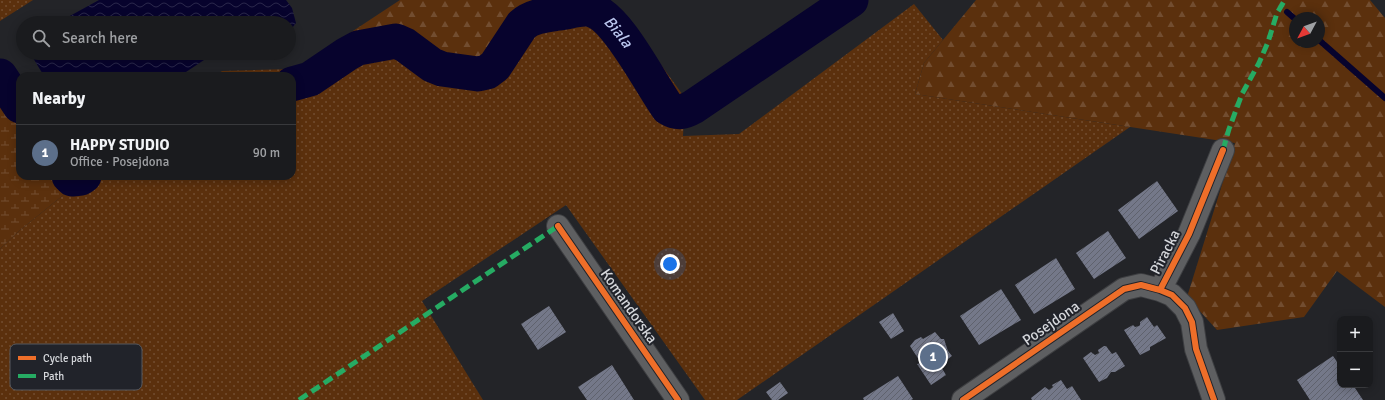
<!DOCTYPE html>
<html lang="en">
<head>
<meta charset="utf-8">
<style>
  :root { --surface:#1a1b1e; --page:#27282b; --text:#f1f3f6; --muted:#9fa1a4; --line:#38393c; --accent:#97989c }
  body { margin:0; font-family:Signika,sans-serif; background:var(--page); color:var(--text) }
  .controls { position:absolute; right:12px; bottom:12px; display:grid; overflow:hidden; border-radius:8px; box-shadow:0 2px 10px #0003 }
  .controls button { width:36px; height:36px; display:grid; place-items:center; padding:0; border:0; border-bottom:1px solid var(--line); background:var(--surface); color:var(--text); font:20px sans-serif }
  .compass { position:absolute; left:1289px; top:12px; width:36px; height:36px; border-radius:50%; background:var(--surface); box-shadow:0 2px 10px #0003; rotate:229deg }
  .you { position:absolute; left:670px; top:264px; width:14px; height:14px; margin:-10px; border:3px solid #fff; border-radius:50%; background:#1a73e8; box-shadow:0 0 0 6px #1a73e833 }
  .badge { display:grid; place-items:center; width:26px; height:26px; border-radius:50%; background:var(--accent); color:#fff; font-size:13px; font-weight:700 }
  .pin { position:absolute; translate:-50% -50%; border:2px solid #fff; box-shadow:0 1px 4px #0006 }
  .list { margin:0; padding:0; list-style:none }
  h2 { display:flex; justify-content:space-between; align-items:center; height:52px; margin:0; padding:0 16px; font-size:17px }
  h2 small { font-size:13px; font-weight:400; color:var(--muted) }
  .list li { display:grid; grid-template-columns:26px 1fr auto; gap:12px; align-items:center; box-sizing:border-box; height:56px; padding:0 16px; border-top:1px solid var(--line) }
  .list b { display:block; font-size:15px; white-space:nowrap }
  .list p { margin:0; font-size:13px; white-space:nowrap; color:var(--muted) }
  .list em { font-size:13px; font-style:normal; color:var(--muted) }
  .icon { flex:none; width:22px; height:22px; fill:none; stroke:currentColor; stroke-width:2; stroke-linecap:round; stroke-linejoin:round }
  .map { position:relative; flex:none; width:1385px; height:400px; overflow:hidden }
  .search { position:absolute; background:var(--surface); box-shadow:0 2px 10px #0003; left:16px; top:16px; width:280px; height:44px; display:flex; align-items:center; gap:10px; box-sizing:border-box; padding:0 14px; border-radius:22px; color:var(--muted); font-size:15px }
  .panel { position:absolute; background:var(--surface); box-shadow:0 2px 10px #0003; left:16px; top:72px; width:280px; height:108px; border-radius:12px }
  .map>svg:first-child { display:block }
  .grass { fill:url(#grass-dots) }
  .forest { fill:url(#forest-firs); fill-rule:evenodd }
  .wetland { fill:url(#wetland-marsh) }
  .water { fill:url(#water-waves) }
  .lines { fill:none; stroke-linecap:round; stroke-linejoin:round }
  .stream { stroke:#07032d; stroke-width:6 }
  .river { stroke:#07032d; stroke-width:35 }
  .building { fill:url(#building-hatch) }
  .minor-casing { stroke:#3d3e41; stroke-width:24 }
  .minor { stroke:#5e5f61; stroke-width:22 }
  .quiet { stroke:#26ab63; stroke-width:5; stroke-dasharray:10 5; stroke-linecap:butt }
  .cycleway-casing { stroke:#21232a; stroke-width:8 }
  .cycleway { stroke:#ee6e29; stroke-width:6 }
  .labels { text-anchor:middle; dominant-baseline:central; stroke-width:4; stroke-linejoin:round; paint-order:stroke }
  .street-label { font-size:15px; fill:#d5d7db; stroke:#21232a }
  .water-label { font-size:16px; font-style:italic; fill:#bac6ee; stroke:#21232a }
  .key { fill:#21232a; stroke:#57595f; stroke-width:1 }
  .key-label { font-size:11px; fill:#d5d7db }
</style>
</head>
<body>
<div class="map">
<svg width="1385" height="400" viewBox="0 0 1385 400">
  <defs>
    <pattern id="grass-dots" width="8" height="8" patternUnits="userSpaceOnUse"><rect width="8" height="8" fill="#5b300d"/><path d="M2 2h.1M6 6h.1" fill="none" stroke="#724d30" stroke-width="1.8" stroke-linecap="round"/></pattern>
    <pattern id="forest-firs" width="22" height="20" patternUnits="userSpaceOnUse"><rect width="22" height="20" fill="#5b300d"/><path d="M5 1l3.5 6h-7zM16 11l3.5 6h-7z" fill="#724d30"/></pattern>
    <pattern id="wetland-marsh" width="20" height="14" patternUnits="userSpaceOnUse"><rect width="20" height="14" fill="#5b300d"/><path d="M1 5h8M5 5V1M11 12h8M15 12V8" fill="none" stroke="#724d30"/></pattern>
    <pattern id="water-waves" width="16" height="10" patternUnits="userSpaceOnUse"><rect width="16" height="10" fill="#07032d"/><path d="M0 5q4-4 8 0t8 0" fill="none" stroke="#2a274b"/></pattern>
    <pattern id="building-hatch" width="6" height="6" patternUnits="userSpaceOnUse"><rect width="6" height="6" fill="#747889"/><path d="M-1 1l2-2M0 6l6-6M5 7l2-2" fill="none" stroke="#5f626d"/></pattern>
  </defs>
  <rect width="100%" height="100%" fill="#232428"/>
  <path class="grass" d="M0,0h33l-33,21z
    M585,0h22l18,15 60,83 -2,38 56,-2 175,-130 29,36 -19,23 -9,31 215,33 -393,273h-32l-139,-195 -144,96 61,99h-483v-151l19,-18 53,-43 2,-12h218v-100h-78l8,-5 73,-2 64,-42h45l40,31 42,3 32,-50 38,-9z"/>
  <path class="forest" d="M400,0h157l-1,2 -38,9 -32,50 -42,-3 -40,-31h-45z
    M976,0h394l15,18v289l-48,-36 -33,46 -87,13 -30,-33 48,-154 -320,-49 9,-31zM1295,18h24v24h-24z"/>
  <path class="wetland" d="M0,76l20,30v70h49l3,3v9l-53,43 -19,18z"/>
  <path class="water" d="M99,0h187l6,8 4,15 -7,9v-9h-232z
    M30,53h187l-7,3 -30,20h-136z"/>
  <g class="lines">
    <path class="stream" d="M1287,12l8,7
      M1319,40l66,58"/>
    <g class="river">
      <path d="M0,76l20,30"/>
      <path id="s1" d="M292,84l18,-5 37,-25 11,-6 38,-7 9,4 27,20 10,4 36,5 9,-2 8,-6 27,-41c10,-9 23,-10 37,-12 10,-1 23,-6 33,-3 26,7 59,75 76,98 10,6 16,4 25,-1l158,-107"/>
      <path d="M69,176l3,3 9,-1 3,-2"/>
    </g>
  </g>
  <path class="building" d="M1157,181l21,30 -39,28 -21,-29z
    M1108,231l18,27 -32,21 -18,-26z
    M1056,258l19,31 -41,25 -19,-29z
    M1001,289l20,31 -42,25 -19,-29z
    M549,306l17,26 -28,18 -17,-26z
    M893,313l11,18 -13,8 -12,-17z
    M1147,317l7,10 3,-2 9,13 -16,9v3l-10,5 -16,-25 9,-5 2,2 4,-1 1,-1v-3z
    M935,332l6,7h3l4,12 4,5 -12,9 6,10 -15,10 -14,-21 4,-1 -11,-17 5,-6 6,-3 2,2z
    M1104,346h2l6,8 4,-2 9,14 -10,6h-4l-4,6 -8,4 -16,-24 8,-6 4,3 4,-2 -1,-3z
    M1333,356l7,10v19h13l10,15h-53l-13,-20z
    M612,365l22,35h-47l-9,-13z
    M898,376l15,23 -2,1h-47l-1,-2z
    M1061,380l6,9 5,-3 9,14h-49l-1,-2 14,-11 4,3 4,-3 -1,-2z
    M780,382l8,11 -10,7h-6l-6,-8z"/>
  <g class="lines">
    <defs>
      <path id="minor" d="M558,226l120,174
        M963,400l161,-111 17,-4 19,5
        M1214,400l-18,-51 -4,-27 -7,-14 -13,-13 -12,-5 29,-56 34,-84"/>
    </defs>
    <use href="#minor" class="minor-casing"/>
    <use href="#minor" class="minor"/>
    <path class="quiet" d="M1223,150l6,-21 13,-35 17,-31 9,-21 9,-29 8,-13
      M299,400l259,-174"/>
    <defs>
      <path id="cycleway" d="M558,226l120,174
        M963,400l161,-111 17,-4 19,5
        M1214,400l-18,-51 -4,-27 -7,-14 -13,-13 -12,-5 29,-56 34,-84"/>
    </defs>
    <use href="#cycleway" class="cycleway-casing"/>
    <use href="#cycleway" class="cycleway"/>
  </g>
  <g class="labels">
    <g class="street-label">
      <text transform="translate(1165 252) rotate(-63)">Piracka</text>
      <text transform="translate(629 306) rotate(55)">Komandorska</text>
      <text transform="translate(1051 323) rotate(-35)">Posejdona</text>
    </g>
    <g class="water-label">
      <text stroke="none"><textPath href="#s1" startOffset="381">Biala</textPath></text>
    </g>
  </g>
  <rect x="10" y="344" width="132" height="46" rx="6" class="key"/>
  <rect x="18" y="356" width="18" height="4" fill="#ee6e29"/>
  <rect x="18" y="374" width="18" height="4" fill="#26ab63"/>
  <g class="key-label">
    <text x="43" y="362">Cycle path</text>
    <text x="43" y="380">Path</text>
  </g>
</svg>
<div class="controls">
<button>+</button>
<button>−</button>
</div>
<svg class="compass" viewBox="-18 -18 36 36"><path d="M0-13l5 13h-10z" fill="#e53935"/><path d="M0 13l5-13h-10z" fill="#9fa1a4"/></svg>
<div class="you"></div>
<div class="pin badge" style="left:933px;top:357px;background:#5c6f8a">1</div>
<div class="search"><svg class="icon" aria-label="search" viewBox="0 0 24 24"><circle cx="10" cy="10" r="6"/><path d="M15 15l6 6"/></svg>Search here</div>
<section class="panel">
<h2>Nearby<small></small></h2>
<ul class="list">
<li><span class="badge" style="background:#5c6f8a">1</span><div><b>HAPPY STUDIO</b><p>Office · Posejdona</p></div><em>90 m</em></li>
</ul>
</section>
</div>
</body>
</html>
